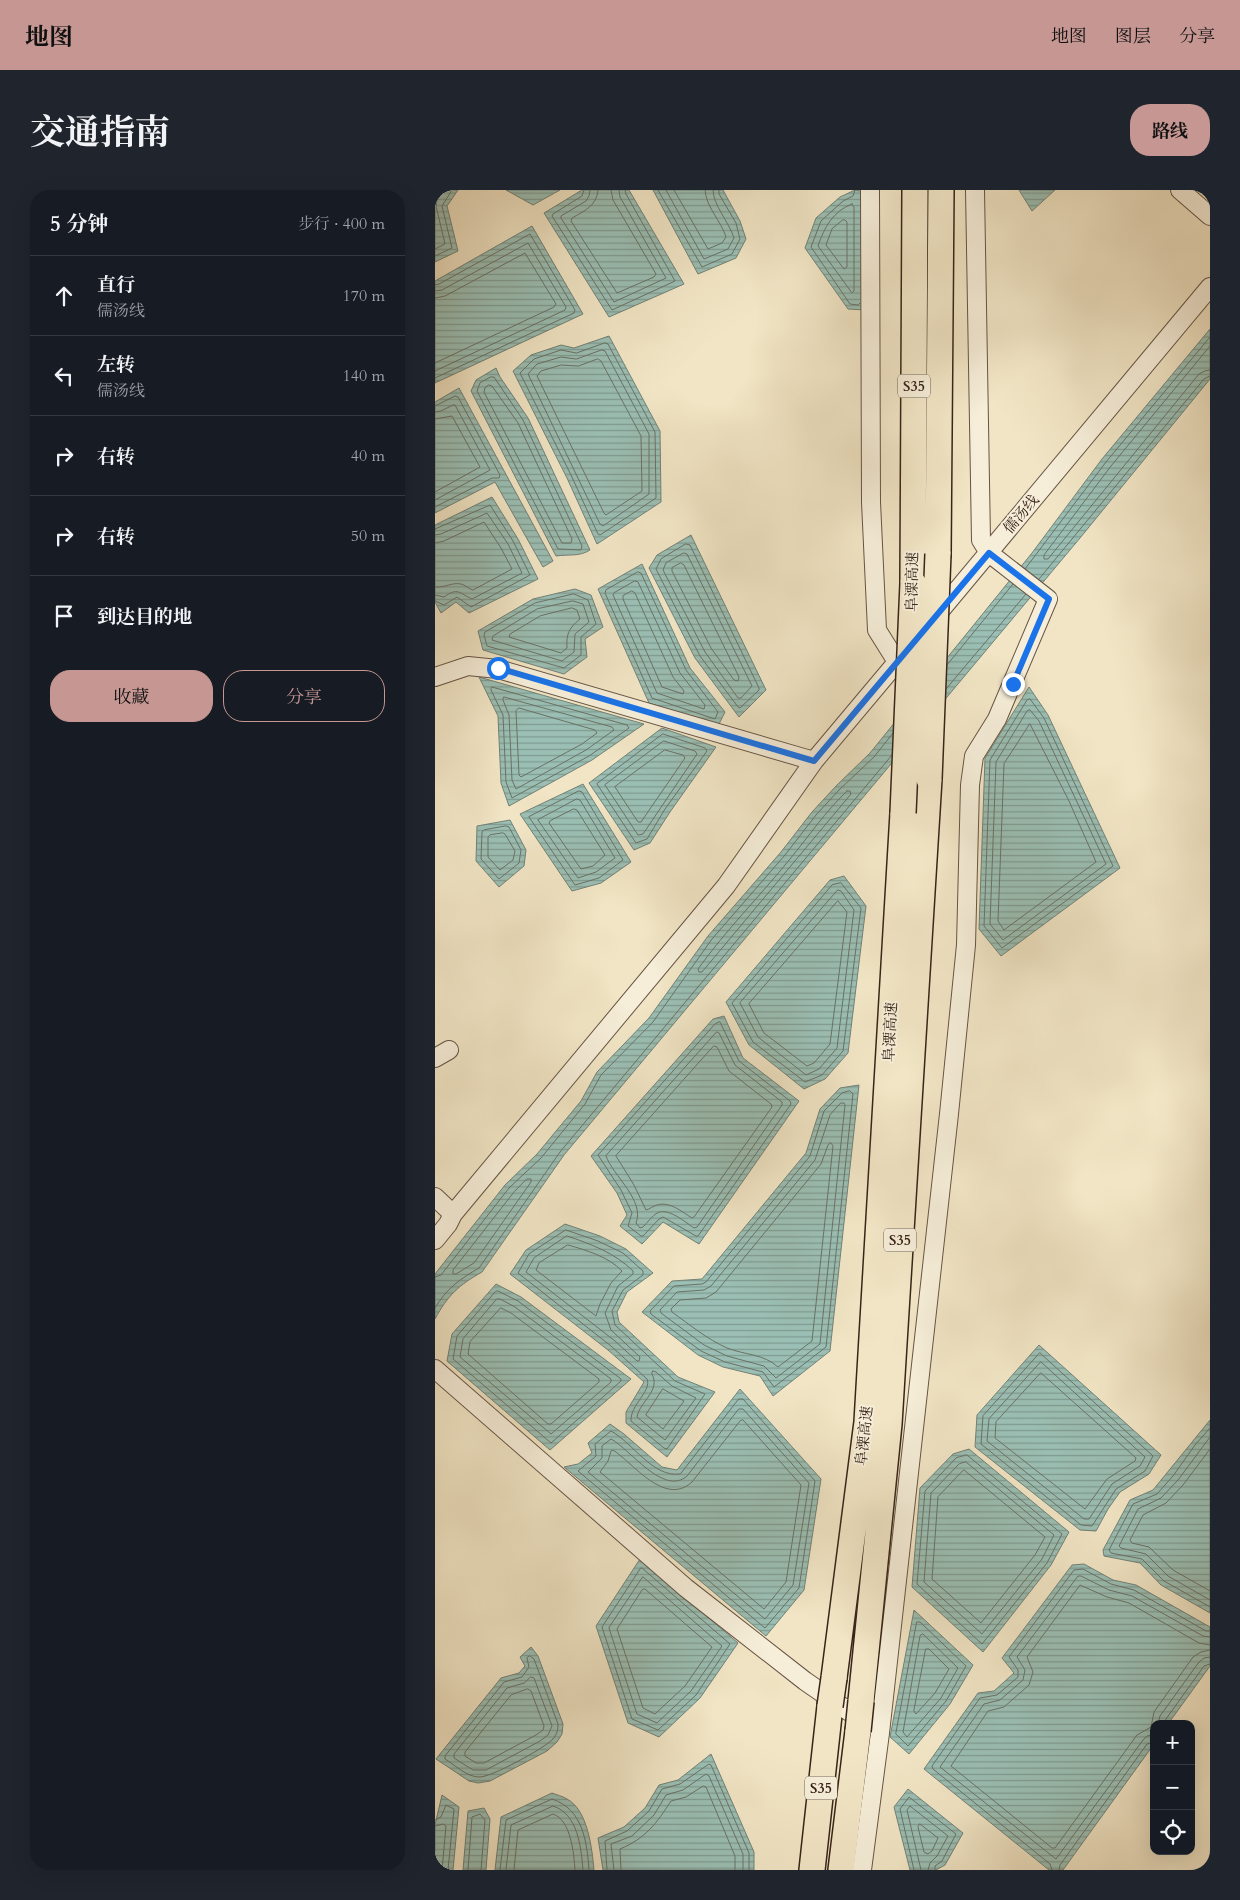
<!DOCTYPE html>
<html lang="zh">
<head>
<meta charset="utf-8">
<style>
  :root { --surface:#171b24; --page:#20242c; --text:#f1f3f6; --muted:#9ea1a6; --line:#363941; --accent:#c59692 }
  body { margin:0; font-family:Cardo,"Noto Serif SC",serif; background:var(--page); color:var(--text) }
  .controls { position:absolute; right:15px; bottom:15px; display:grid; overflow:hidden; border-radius:10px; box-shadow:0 5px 20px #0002 }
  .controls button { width:45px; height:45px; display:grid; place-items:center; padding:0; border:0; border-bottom:1px solid var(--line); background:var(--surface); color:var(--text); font:25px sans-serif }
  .stop { position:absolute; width:15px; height:15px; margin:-11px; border:4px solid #1a73e8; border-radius:50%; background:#fff }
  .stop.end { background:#1a73e8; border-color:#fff; box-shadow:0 1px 5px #0008 }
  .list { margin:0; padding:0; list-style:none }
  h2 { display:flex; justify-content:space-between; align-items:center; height:65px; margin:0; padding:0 20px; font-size:21px }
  h2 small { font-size:16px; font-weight:400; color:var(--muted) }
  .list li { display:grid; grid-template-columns:32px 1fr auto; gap:15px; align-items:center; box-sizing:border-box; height:80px; padding:0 20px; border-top:1px solid var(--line) }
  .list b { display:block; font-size:19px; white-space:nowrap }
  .list p { margin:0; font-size:16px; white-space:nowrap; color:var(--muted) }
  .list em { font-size:16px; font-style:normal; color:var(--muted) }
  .actions { display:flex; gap:10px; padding:15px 20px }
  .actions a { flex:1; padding:11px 0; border:1px solid var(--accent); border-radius:20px; text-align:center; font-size:18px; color:var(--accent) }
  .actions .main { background:var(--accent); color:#111 }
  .icon { flex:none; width:28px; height:28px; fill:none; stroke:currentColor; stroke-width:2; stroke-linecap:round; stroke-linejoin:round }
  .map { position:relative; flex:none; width:775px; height:1680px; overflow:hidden; border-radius:20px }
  header { display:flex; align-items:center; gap:30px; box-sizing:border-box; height:70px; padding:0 25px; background:var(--accent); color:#111 }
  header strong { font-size:24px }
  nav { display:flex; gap:28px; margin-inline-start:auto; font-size:18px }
  .intro { display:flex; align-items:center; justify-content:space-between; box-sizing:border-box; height:120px; padding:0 30px }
  h1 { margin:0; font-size:35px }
  .button { padding:12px 22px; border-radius:20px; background:var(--accent); color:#111; font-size:18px; font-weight:700 }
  main { display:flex; gap:30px; padding:0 30px }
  aside { flex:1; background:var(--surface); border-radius:20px; box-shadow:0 5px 20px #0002 }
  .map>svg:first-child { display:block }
  .water { fill:url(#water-rules); stroke:#738176 }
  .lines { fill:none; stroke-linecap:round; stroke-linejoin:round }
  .shore { stroke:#6a7266; stroke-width:1 }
  .minor-casing { stroke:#665444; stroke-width:20 }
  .highway-casing { stroke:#382419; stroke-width:28 }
  .minor { stroke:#f6eed9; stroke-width:18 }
  .highway { stroke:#f1e5c5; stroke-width:25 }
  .highway-bridge-casing { stroke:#382419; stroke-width:28; stroke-linecap:butt }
  .highway-bridge { stroke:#f1e5c5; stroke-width:25 }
  .route { stroke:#1a73e8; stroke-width:6 }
  .labels { text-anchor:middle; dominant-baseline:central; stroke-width:4; stroke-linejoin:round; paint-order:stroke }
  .shield { fill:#f6eed9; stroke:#716153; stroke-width:1 }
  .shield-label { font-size:14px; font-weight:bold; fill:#382419 }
  .street-label { font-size:15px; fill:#382419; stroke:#f6eed9 }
</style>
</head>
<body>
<header>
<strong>地图</strong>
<nav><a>地图</a><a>图层</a><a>分享</a></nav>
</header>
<div class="intro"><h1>交通指南</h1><a class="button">路线</a></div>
<main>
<aside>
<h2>5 分钟<small>步行 · 400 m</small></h2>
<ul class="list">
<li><svg class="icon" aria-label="ahead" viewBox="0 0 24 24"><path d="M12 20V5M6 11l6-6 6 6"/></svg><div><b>直行</b><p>儒汤线</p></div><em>170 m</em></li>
<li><svg class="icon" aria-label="left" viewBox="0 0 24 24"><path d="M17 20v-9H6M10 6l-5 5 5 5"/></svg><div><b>左转</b><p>儒汤线</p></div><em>140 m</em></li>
<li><svg class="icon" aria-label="right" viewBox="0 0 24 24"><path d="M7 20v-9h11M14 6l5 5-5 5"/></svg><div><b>右转</b></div><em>40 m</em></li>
<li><svg class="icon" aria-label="right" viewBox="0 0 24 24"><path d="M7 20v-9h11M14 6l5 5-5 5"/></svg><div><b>右转</b></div><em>50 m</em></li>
<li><svg class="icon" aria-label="arrive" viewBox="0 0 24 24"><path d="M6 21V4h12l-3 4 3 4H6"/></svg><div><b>到达目的地</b></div></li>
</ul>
<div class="actions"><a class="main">收藏</a><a>分享</a></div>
</aside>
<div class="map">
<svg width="775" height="1680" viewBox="0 0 775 1680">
  <defs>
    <pattern id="water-rules" width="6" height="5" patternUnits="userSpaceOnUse" patternTransform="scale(1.25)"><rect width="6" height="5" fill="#9bbfb4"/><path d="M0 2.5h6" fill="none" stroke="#7f9b92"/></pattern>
  </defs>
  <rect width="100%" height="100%" fill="#f1e5c5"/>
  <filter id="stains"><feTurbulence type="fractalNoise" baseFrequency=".004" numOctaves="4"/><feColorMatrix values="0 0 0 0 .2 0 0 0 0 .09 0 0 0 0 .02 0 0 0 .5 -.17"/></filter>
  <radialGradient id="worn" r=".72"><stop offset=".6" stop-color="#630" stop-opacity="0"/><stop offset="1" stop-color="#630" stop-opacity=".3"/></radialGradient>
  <path class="water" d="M0,0h23l-11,16 11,45 -23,11z
    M71,0h54l-27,15z
    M147,0h47l55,94 -75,33 -65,-104z
    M218,0h70l17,31 6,18 -10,19 -38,16z
    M420,0l11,2 -1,118 -17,-1 -43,-61 11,-30 24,-21z
    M584,0h36l-23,21z
    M97,36l51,88 -148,69v-102z
    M775,139v50l-130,159 -516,617 -82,117c-23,13 -34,23 -47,47v-45l70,-89 32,-31 44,-53 16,-29 52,-54 59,-82 73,-84 31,-40 24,-26 34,-33 162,-200 70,-94z
    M174,146l51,95 1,71 -64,42 -30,-66 -54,-107 18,-16 30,-10 13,3z
    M61,178l4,9 28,41 62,132c-11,7 -21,4 -34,6l-85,-165 5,-11z
    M24,198l94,173 -10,6 -48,-85 -60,31v-111z
    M57,307l26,42 20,40 -69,34 -13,-11 -15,11 -6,-11v-77z
    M256,345l75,155 -27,27 -44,-59 -46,-90 8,-13z
    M207,374l48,104 35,44 -7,14 -69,-23 -51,-114z
    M140,399l16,6 12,32 -18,12 2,18 -23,17 -81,-24 -5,-19 55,-32z
    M44,487l165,47 -52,36 -83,46 -8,-23 -3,-67z
    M594,497l19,28 72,153 -119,88 -22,-27 6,-171z
    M227,538l54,19 -46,65 -20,31 -16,7 -45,-67z
    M148,594l48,78 -30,21 -29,8 -52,-77z
    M75,630l16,30 -2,16 -25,21 -23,-26 1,-35z
    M409,686l22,30 -18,147 -23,26 -21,10 -55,-44 -23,-43 104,-122z
    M289,826l19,42 56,43 -100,143 -36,-22 -21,22 -22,-18 7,-11 -10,-22 -26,-37 122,-137z
    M424,895l-29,266 -57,45 -13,-20 -37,-9 -25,-12 -56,-43 30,-31 30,-2 104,-126 14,-44 20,-21z
    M130,1034l35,12 26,13 27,24 -26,19 -10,20 2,10 59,55 37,15 -48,65 -41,-34v-11l18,-30 -36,-32 -98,-76 16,-24z
    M61,1094l25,13 110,82 -81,71 -103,-89 5,-27z
    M604,1155l122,110 -12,19 -29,18 -12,17 -12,22 -16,-1 -105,-83 2,-32z
    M305,1199l81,90 -17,111 -38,46 -202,-169 14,-3 14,-11 -4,-10 22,-19 14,10 38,33 15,3z
    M775,1230v193l-49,-28 -21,-22 -36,-7 -1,-6 27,-50 23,-10z
    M534,1259l100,83 -18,33 -68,87 -71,-65 8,-99 33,-34z
    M205,1369l98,84 -38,55 -41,39 -31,-14 -32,-97z
    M649,1374l29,16 23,5 74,42v39l-42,58h-14v20l-91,126h-14l-125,-101 54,-76 16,-2 20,-18 -12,-15 70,-93z
    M479,1420l59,55 -23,39 -41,50 -19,-17z
    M96,1457l7,9 25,68 -1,10 -5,8 -10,9 -57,30 -12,2 -9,-2 -33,-22 65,-81 18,-5 6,-7 -5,-9z
    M276,1564l43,98v18h-151l-5,-32 26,-11 21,-19 14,-23 19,-5z
    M473,1599l55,44 -18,32 -9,5h-26l-16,-63z
    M117,1603c5,2 10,3 15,6 21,11 25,50 27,71h-99l6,-53z
    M7,1605l17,12 -6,63h-18v-45z
    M49,1618l6,11 -4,51h-23l5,-59z"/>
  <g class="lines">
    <path class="shore" d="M149,0l-2,6 -29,18 -1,2 60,94 63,-29 -49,-87 -1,-4
      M155,0l-1,6 -3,5 -25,15v2l53,84 52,-24 -46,-81 -1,-7
      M163,0c-1,16 -14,21 -26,28l-1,3 46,72 37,-16 2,-3 -43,-74 -2,-10
      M223,0l44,77 30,-13 8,-15 -4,-16 -17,-29v-4
      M231,0l38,69 24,-10 6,-11c-5,-16 -21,-33 -21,-48
      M239,0l34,59 14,-6 4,-6c-5,-16 -20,-30 -21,-47
      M420,0l-2,6 -10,5 -22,20 -10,26 39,57 8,1 2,-2
      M417,14l2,3v84l-2,2 -34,-47c6,-18 15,-35 34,-42z
      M408,30h2l2,2v45l-3,2 -18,-24 6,-16z
      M0,59l10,-5 -9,-38 1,-5 7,-11
      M0,66l17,-8 -10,-42 10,-16
      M0,95l4,-1 91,-50 45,76 -1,3 -139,65
      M0,101l7,-1 86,-47 38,64 -1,3 -130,61
      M0,108l10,-2 80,-43 31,51 -2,3 -119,56
      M170,153l3,1 47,88 1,66 -56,37 -2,-1 -27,-59 -51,-102 14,-14 27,-9 15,3z
      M775,156l-99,120 -67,89v4h4l151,-185 6,-3 5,-1
      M167,160l3,1 44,83v60l-46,32 -3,-2 -72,-150 9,-10 24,-7 15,2z
      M163,169l3,2 40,75 1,55 -36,24 -2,-2 -67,-137 4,-5 20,-6 17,1z
      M56,187h3l29,43 59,126 -1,4 -23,-1 -81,-158 3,-8z
      M54,195l3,1 26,37 54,116 -1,4h-9l-78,-151 1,-4z
      M0,216l20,-10 3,1 42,78 -1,3h-7l-57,29
      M0,222l6,-1 12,-6h2l35,65 -55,30
      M0,229l17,-3 28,51 -45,25
      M0,339l55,-24 23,36 17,34 -59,32 -14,-10 -13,8 -9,-4
      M0,345l6,-1 46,-21 21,31 14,29 -50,26c-13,-6 -14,-12 -28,-2l-9,-2
      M0,353l9,-2 40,-19 17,26 11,21 -39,21c-4,-1 -8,-5 -12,-6 -9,-2 -16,4 -26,3
      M251,354l4,1 69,143v2l-19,18 -2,-1 -38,-51 -44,-87 5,-10z
      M249,363l3,1 65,132 -11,12h-3l-33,-46 -42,-82 3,-7z
      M246,373l3,2 55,112 -1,4 -4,-1 -23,-32 -39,-77v-3z
      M590,379l81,-107 104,-125
      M203,382l3,1 45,97 32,42 -3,7 -63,-21 -47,-105 1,-3z
      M604,389l165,-200 6,-3
      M200,391l3,1 42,91 25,32 -1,4 -47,-16 -44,-98 1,-2z
      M197,401l3,2 38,84 11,14 -1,3 -21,-7 -39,-88v-3z
      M139,404l14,6 8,24 -15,13v18l-17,13 -77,-22 -3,-11 1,-3 50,-29z
      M138,411l10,3 6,18 -14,12 -1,18 -12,9 -70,-21 1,-4 44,-27z
      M137,418l5,2 3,9c-11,9 -14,15 -13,29l-6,5 -52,-16 1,-3 30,-18z
      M512,475l66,-81
      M57,497l135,38 2,3 -40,28 -77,42 -6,-16 -3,-67 -12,-25z
      M511,499l80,-95
      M69,507l108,30 2,3 -28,20 -70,39 -4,-9 -3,-65 -6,-15z
      M595,509l14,19 69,148 -111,82 -18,-22 6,-166 37,-60z
      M84,518l76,22 2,3 -15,11 -61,33 -2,-2 -3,-64z
      M595,520l9,11 67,143 -103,76 -13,-16 6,-162 31,-51z
      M595,534l39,77 27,61 -92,68 -6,-9 6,-157z
      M228,544l42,14 2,3 -42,58 -18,30 -11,4 -39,-59z
      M229,551l31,10 2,3 -54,80 -5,1 -33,-50z
      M230,560l18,5 2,3 -44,64h-3l-23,-35z
      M144,601l3,1 41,68 -24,18 -24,7 -46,-68z
      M412,601h3l1,3 -149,178h-3l-1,-3c28,-39 62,-73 92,-110 19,-23 35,-47 57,-68z
      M142,609l3,1 35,58 -19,14 -18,6 -40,-58z
      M139,619l3,1 28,45 -12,11 -12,3 -32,-46 1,-2z
      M71,636l3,1 12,23 -2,13 -20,16 -18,-20 1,-27 2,-2z
      M68,643l2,1 10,17 -2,9 -13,10 -12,-13v-20l2,-2z
      M406,693l20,25 -18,143 -21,24 -17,7 -52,-40 -21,-39 100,-118z
      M403,700l3,1 13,19 -17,138 -18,21 -13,6 -48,-38 -18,-34z
      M403,711l9,11 -17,132 -16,19 -7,3 -43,-33 -15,-29z
      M285,832l19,39 51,40 1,3 -93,132h-2l-33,-19 -4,2 -16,17h-2l-13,-10 4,-13 -11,-23 -23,-35 117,-131z
      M282,842l2,1 16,32 47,37v3l-85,122 -3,1c-9,-6 -26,-21 -37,-15 -5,3 -10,10 -14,14l-3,1 -4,-5c9,-23 -23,-47 -30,-67z
      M279,856l3,1 12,24 42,33 1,3 -78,110 -2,1c-10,-6 -22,-17 -35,-13 -4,1 -7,4 -11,5l-12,-25 -18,-29z
      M415,901l3,3 -27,253 -52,40 -11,-15 -38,-10 -24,-11 -50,-37 -1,-3 24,-25 28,-2 4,-2 104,-126 14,-45 18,-18z
      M406,913h3l1,2 -25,239 -44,34 -12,-12 -37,-10 -23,-11 -43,-32 -1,-3 17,-18 27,-2 7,-4 104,-126 15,-45z
      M396,953l2,3 -21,195 -34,26c-14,-13 -33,-12 -51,-19 -20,-9 -37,-23 -55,-36l-1,-3 9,-9 26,-2 10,-6 105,-128 7,-19z
      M92,989h4v3l-57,81 -18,11h-3v-4l61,-78z
      M131,1040l32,11 25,12 20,18v4l-20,15 -11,21 3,14 60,56 30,13 -38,55 -3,-1 -33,-27c-1,-16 21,-30 16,-42l-36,-33 -93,-73 11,-19z
      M132,1046c24,8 48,17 66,35v3l-15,12 -13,27 6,17 29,27 -1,4h-2l-22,-20 -89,-69 8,-14z
      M133,1055c18,5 41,12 54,26l-11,12 -11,21 -4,12 -60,-46 3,-7z
      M0,1087l6,-2 68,-87 32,-30 44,-54 16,-29 52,-53 59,-83 73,-84 31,-40 23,-25 35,-33 19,-24
      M63,1101l20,10 103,78v2l-70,62 -98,-84 4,-23 38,-44z
      M62,1109h3l15,8 96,72v3l-60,52 -91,-77 3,-18z
      M0,1118c11,-19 25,-29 44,-40l81,-116 332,-397
      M66,1118l10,5 88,66v3l-48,42h-3l-80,-70 2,-12z
      M605,1163l113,103 -8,15 -29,18 -24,37 -11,-1 -100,-81 2,-28z
      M606,1172l104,95 -5,9 -28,18 -23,35h-5l-97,-78 2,-22z
      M218,1181l3,1 16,14 24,12 -31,42 -28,-23c3,-16 24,-26 15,-43z
      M606,1183l95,85 -1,3 -28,18 -22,30 -90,-71 1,-16z
      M228,1199l21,12 -21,28 -17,-14z
      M304,1209h4l72,82 -16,107 -34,40 -187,-157 18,-15 -1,-12 16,-13c22,12 42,47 69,43z
      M304,1219h4l66,74 -16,102 -28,34 -177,-147 14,-14v-12l9,-7c19,10 53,58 76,37z
      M308,1230l58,65 -15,97 -22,27 -164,-137 8,-11 3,-10 2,-1c20,13 52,57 79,32l48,-61z
      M775,1238l-15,17 -22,31 -16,18 -24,10 -24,46 2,3 31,6 22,22 46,26
      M775,1247l-32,43 -17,18 -23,11 -19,37 2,2 25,6 22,22 42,24
      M775,1259l-27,36 -17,18 -23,12 -13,25 2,3 17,4 24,23 37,21
      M532,1265l95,79 -15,29 -65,81 -65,-60 8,-93 31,-33z
      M531,1272l88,73 -12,24 -60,75 -58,-52 7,-89 28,-29z
      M529,1280l81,67 -10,18 -54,68 -49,-44 6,-82z
      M207,1378l88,76 -34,51 -38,35 -26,-11 -30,-92 38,-58z
      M208,1387l79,69 -31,45 -34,32 -20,-9 -28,-86z
      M210,1399l67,58 -27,39 -30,28 -12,-6 -26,-79 25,-39z
      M482,1432h3l46,44 -20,35 -38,45 -12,-12z
      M488,1444l35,34 -17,30 -34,39 -4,-5 17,-96z
      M775,1455l-11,-2 -70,-40 -22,-6 -27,-12 -53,72 6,15 -4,13 -25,22 -16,4 -37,55 101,82h3l82,-113 14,-8 3,-15 39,-55 8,-5 9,-2
      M491,1459h3l20,20 -14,24 -19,21 -2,-3z
      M95,1466l4,3 24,65c0,6 -1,10 -5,15 -8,9 -63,39 -74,38 -12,0 -24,-12 -34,-18v-3l59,-74 18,-5 7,-10 -2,-9z
      M96,1487l3,1 18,48 -4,9 -8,6 -54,29h-13l-19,-12v-4l53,-66 17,-5z
      M93,1499l3,2 13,35 -1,4 -7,5 -52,28h-8l-11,-7v-4l46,-57z
      M723,1534l2,-8 39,-54 5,-4 6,-1
      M730,1534l1,-5 38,-53 6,-2
      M719,1545l-7,1 -4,4 -87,119 -116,-92 44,-63 16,-4 23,-20 2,-10 -8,-13 61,-81h3l28,14 23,6 71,40 7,1
      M0,1630l6,-3 5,-12 8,4 -6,61
      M485,1634l18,14 -6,13 -4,3 -4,-2 -6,-25z
      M0,1636l8,-2 3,2 -4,44
      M33,1680l4,-53 8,-3 5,6 -4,50
      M65,1680l6,-50 46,-21c31,10 35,43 37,71
      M71,1680l5,-45 42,-19c25,8 28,41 30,64
      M79,1680l4,-40 35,-16c18,6 21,40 22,56
      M172,1680l-2,-29 22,-10 22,-20 13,-22 18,-5 29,-20 2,1 38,88v17
      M179,1680l-3,-26 21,-8 22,-21 12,-20 17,-5 23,-16 3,2 34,78v16
      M186,1680l-1,-21c26,-11 36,-25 51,-48l15,-4 17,-11 3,1 29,69v14
      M479,1680l-14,-61 9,-12 47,37 -14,27 -7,5v4
      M486,1680l-14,-60 3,-4 38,30 -11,20 -7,7 -2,7
      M617,1680l-2,-6 -117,-95 -1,-3 48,-68 17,-3 21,-18v-7l-9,-13 65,-87 9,-1 28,15 23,6 72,41h4
      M624,1680l1,-5 87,-121 7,-2"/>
    <defs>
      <path id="minor" d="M435,0l1,312 6,128 20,32
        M745,0l30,26
        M499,428l276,-331
        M0,487l33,-11 30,3 316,92 99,-118
        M0,868l14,-8
        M0,1007l18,17
        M0,1050l13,-16 5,-10 273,-328 88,-125
        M0,1179l251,219 119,93 62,43
        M427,1680l18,-137 69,-619 17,-169 4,-160 4,-29 23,-37 51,-120 -59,-46 -8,-13 -6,-350"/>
      <path id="highway" d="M503,364l3,-364
        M478,393l2,-393
        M399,1488l33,-256 36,-609
        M426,1511l28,-277 40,-645
        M377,1680l18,-164
        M406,1680l17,-139"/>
    </defs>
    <use href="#minor" class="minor-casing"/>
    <use href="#highway" class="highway-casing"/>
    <use href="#minor" class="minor"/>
    <use href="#highway" class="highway"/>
    <defs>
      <path id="highway-bridge" d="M494,589l9,-225
        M468,623l10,-230
        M395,1516l4,-28
        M423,1541l3,-30"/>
    </defs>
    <use href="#highway-bridge" class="highway-bridge-casing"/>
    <use href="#highway-bridge" class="highway-bridge"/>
  </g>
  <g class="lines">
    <path class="route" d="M63,478l316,93 175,-208 60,46 -36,85"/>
  </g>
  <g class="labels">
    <g class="shield">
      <rect x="463" y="184.5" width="32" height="23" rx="4"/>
      <rect x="449" y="1038.5" width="32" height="23" rx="4"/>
      <rect x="370" y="1586.5" width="32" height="23" rx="4"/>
    </g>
    <g class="shield-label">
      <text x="479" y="196">S35</text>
      <text x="465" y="1050">S35</text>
      <text x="386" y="1598">S35</text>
    </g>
    <g class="street-label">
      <text transform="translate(586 324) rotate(-50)">儒汤线</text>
      <text transform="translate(477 392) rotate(-89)">阜溧高速</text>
      <text transform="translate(455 842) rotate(-87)">阜溧高速</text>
      <text transform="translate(429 1246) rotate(-84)">阜溧高速</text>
    </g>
  </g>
  <rect width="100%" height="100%" filter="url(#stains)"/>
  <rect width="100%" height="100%" fill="url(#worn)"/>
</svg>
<div class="controls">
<button>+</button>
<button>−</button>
<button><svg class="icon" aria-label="locate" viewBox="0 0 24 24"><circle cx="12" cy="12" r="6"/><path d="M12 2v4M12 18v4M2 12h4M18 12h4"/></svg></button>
</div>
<div class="stop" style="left:63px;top:478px"></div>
<div class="stop end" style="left:578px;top:494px"></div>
</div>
</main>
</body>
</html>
